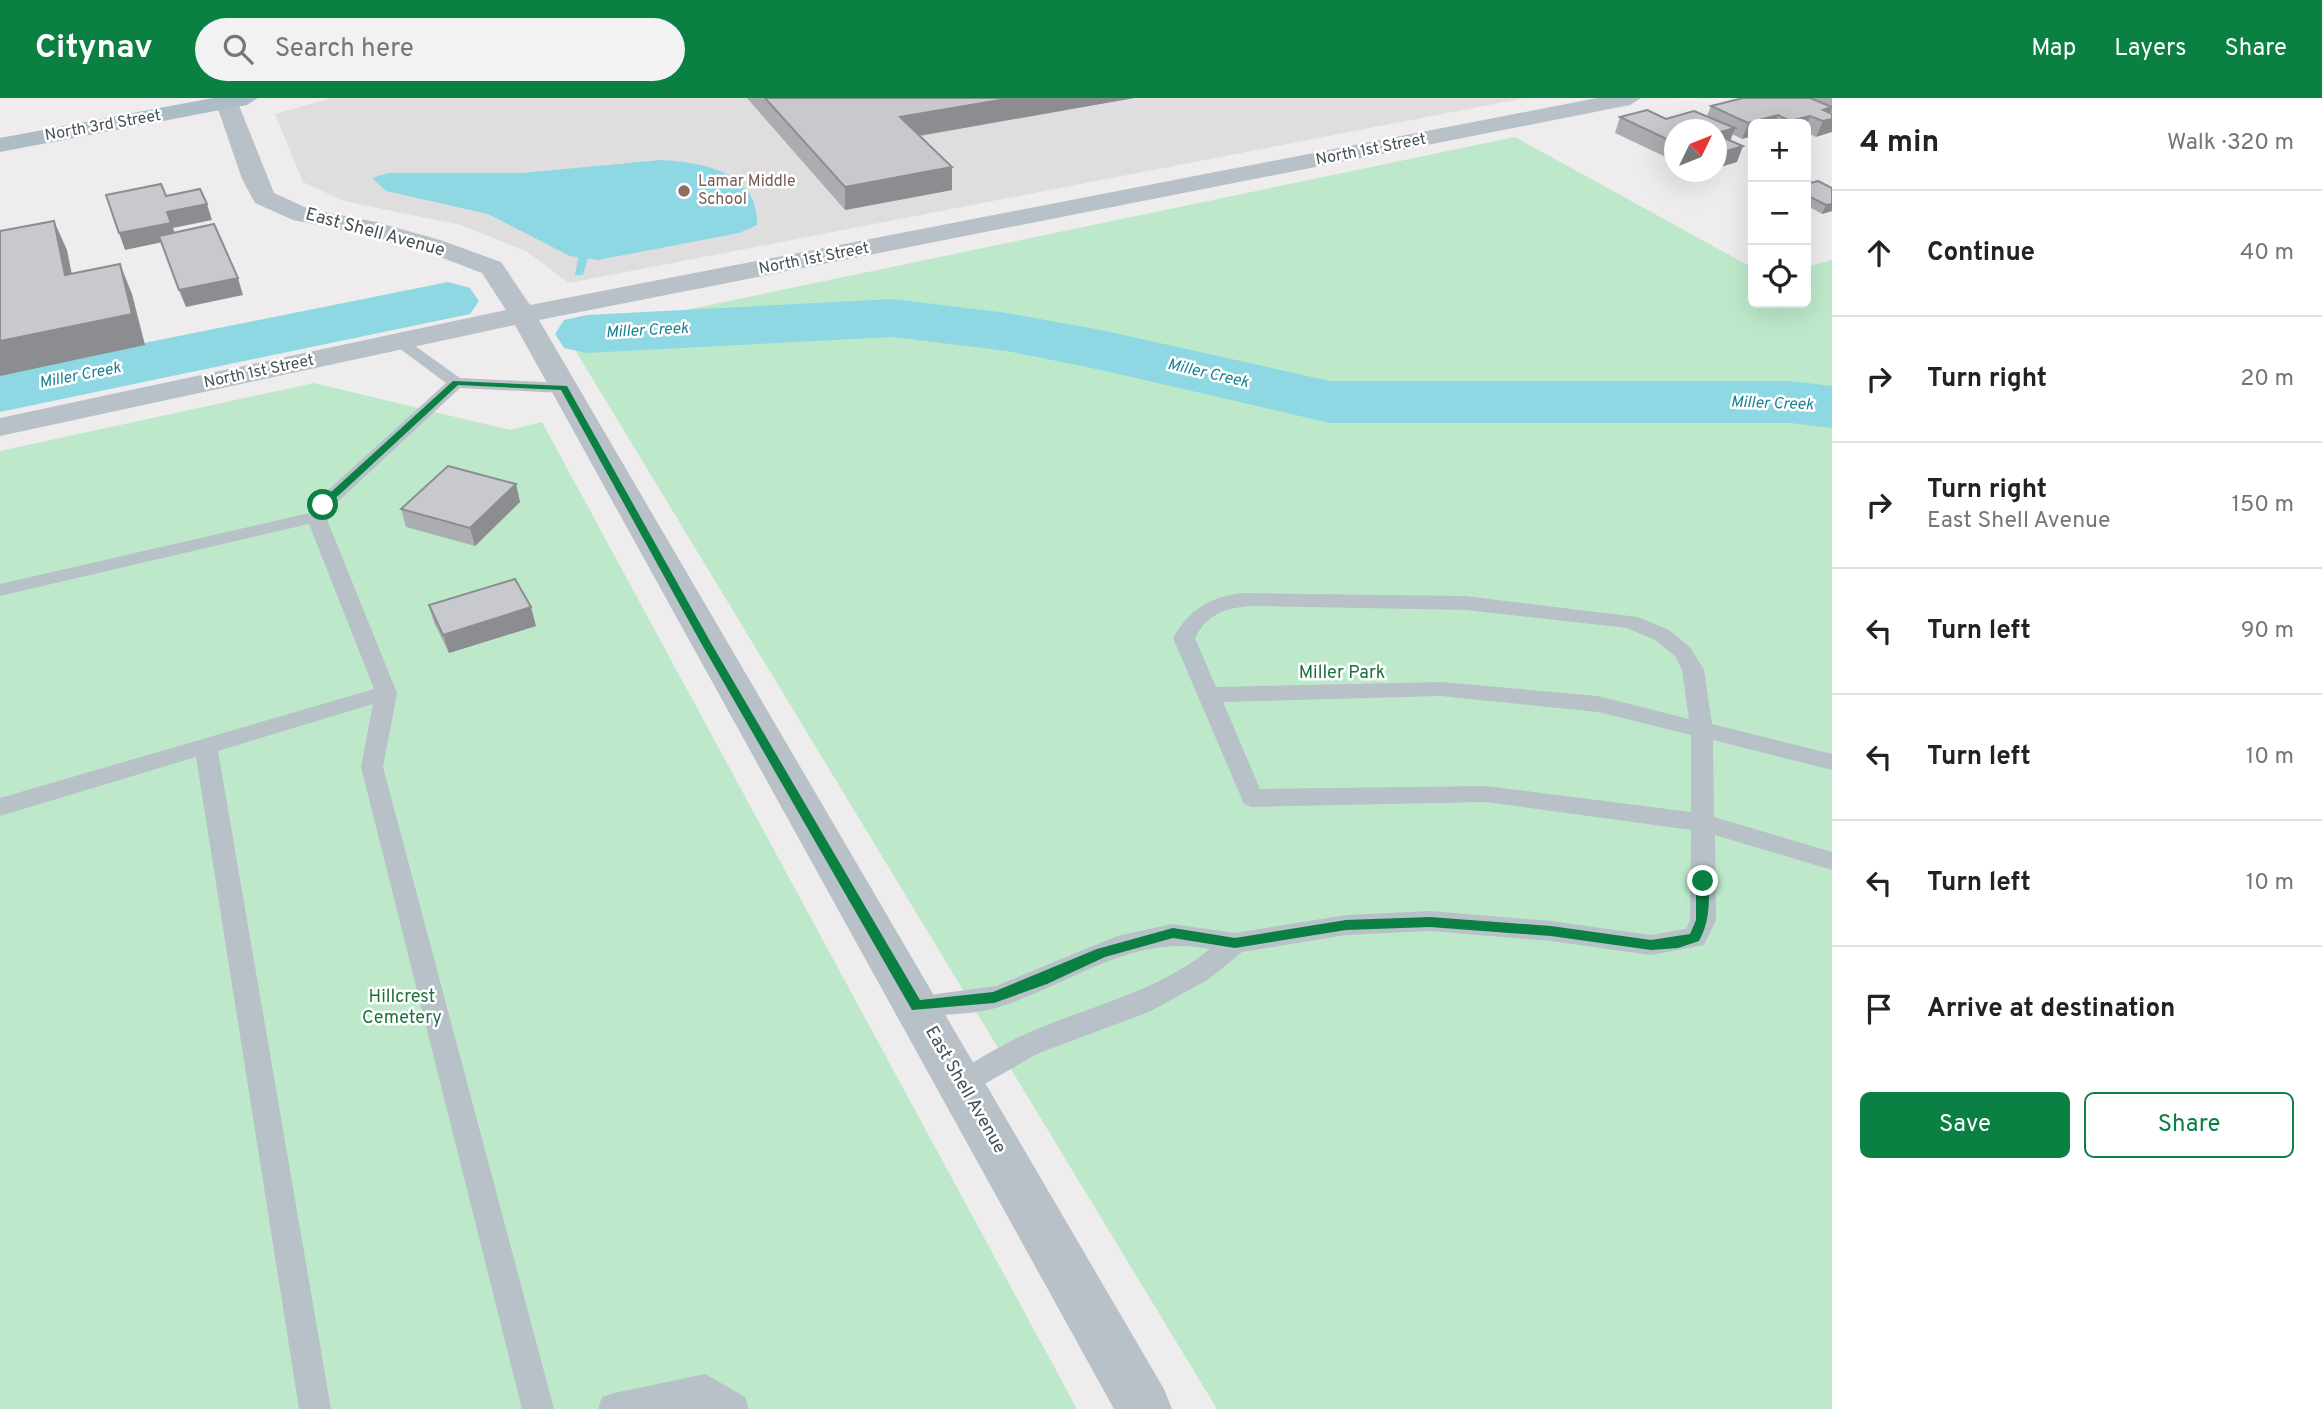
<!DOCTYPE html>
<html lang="en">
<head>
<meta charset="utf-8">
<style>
  :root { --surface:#fff; --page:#f2f2f2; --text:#222; --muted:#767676; --line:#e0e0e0; --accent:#0b8043 }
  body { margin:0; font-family:Overpass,sans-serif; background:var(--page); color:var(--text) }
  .controls { position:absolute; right:21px; top:21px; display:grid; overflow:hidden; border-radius:10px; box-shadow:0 7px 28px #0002 }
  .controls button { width:63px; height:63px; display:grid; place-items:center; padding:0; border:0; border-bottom:2px solid var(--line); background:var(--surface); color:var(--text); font:35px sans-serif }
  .compass { position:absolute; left:1664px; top:21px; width:63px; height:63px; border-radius:50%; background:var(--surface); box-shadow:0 7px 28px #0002; rotate:47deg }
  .stop { position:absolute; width:21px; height:21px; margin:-16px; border:5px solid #0b8043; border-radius:50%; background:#fff }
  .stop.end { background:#0b8043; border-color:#fff; box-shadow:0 2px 7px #0008 }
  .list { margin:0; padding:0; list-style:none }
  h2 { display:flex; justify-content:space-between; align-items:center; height:91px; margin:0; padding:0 28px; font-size:30px }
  h2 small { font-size:23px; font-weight:400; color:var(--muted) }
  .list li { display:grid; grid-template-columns:46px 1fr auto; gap:21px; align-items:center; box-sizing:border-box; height:126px; padding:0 28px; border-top:2px solid var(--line) }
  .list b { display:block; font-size:26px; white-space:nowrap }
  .list p { margin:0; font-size:23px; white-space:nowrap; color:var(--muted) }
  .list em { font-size:23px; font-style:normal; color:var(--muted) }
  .actions { display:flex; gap:14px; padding:21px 28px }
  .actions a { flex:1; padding:16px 0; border:2px solid var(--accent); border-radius:10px; text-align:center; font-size:24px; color:var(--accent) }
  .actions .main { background:var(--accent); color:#fff }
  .icon { flex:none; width:38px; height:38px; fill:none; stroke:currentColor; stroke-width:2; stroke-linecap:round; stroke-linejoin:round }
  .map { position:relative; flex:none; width:1832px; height:1311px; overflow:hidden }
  header { display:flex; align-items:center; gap:42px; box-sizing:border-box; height:98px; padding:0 35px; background:var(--accent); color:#fff }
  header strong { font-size:33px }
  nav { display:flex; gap:38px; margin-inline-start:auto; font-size:24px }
  .search { width:490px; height:63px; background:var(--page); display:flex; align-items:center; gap:18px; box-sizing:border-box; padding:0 24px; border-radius:38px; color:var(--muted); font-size:26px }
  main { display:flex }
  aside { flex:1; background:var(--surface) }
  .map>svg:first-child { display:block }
  .education { fill:#dfdddd }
  .green { fill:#bde9ca }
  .water { fill:#8dd8e2 }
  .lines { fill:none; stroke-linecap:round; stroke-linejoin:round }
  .stream { fill:#8dd8e2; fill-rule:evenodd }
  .river { fill:#8dd8e2; fill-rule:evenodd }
  .service { fill:#b8c1c7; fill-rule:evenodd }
  .minor { fill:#b8c1c7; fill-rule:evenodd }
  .primary { fill:#adbdc8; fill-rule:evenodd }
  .wall { fill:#abadb1 }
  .shaded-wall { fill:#8b8d90 }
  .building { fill:#c7c9ce; stroke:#8b8d90; stroke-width:2 }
  .route { fill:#0b8043 }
  .education-dot { fill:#8d6e63; stroke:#fff; stroke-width:2.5 }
  .labels { text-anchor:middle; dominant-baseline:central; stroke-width:5; stroke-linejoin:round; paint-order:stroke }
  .far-street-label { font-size:16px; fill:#465057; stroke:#fff }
  .far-education-label { font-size:16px; fill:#785e54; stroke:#fff; text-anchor:start }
  .far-water-label { font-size:16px; font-style:italic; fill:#198290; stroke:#fff }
  .street-label { font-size:18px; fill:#465057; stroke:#fff }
  .park-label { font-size:18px; fill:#1e7040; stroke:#fff }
</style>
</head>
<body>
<header>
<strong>Citynav</strong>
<div class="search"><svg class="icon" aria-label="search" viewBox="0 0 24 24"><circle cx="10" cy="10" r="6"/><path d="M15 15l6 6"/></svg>Search here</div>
<nav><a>Map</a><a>Layers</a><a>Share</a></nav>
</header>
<main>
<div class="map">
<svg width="1832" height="1311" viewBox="0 0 1832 1311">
  <rect width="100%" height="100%" fill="#eeecec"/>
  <path class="education" d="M332,0h1193l-956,185 -43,-32 -65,-26 -117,-24 -41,-19 -28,-68z"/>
  <path class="green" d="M1515,39l238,131v35h53v-36l26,-7v1149h-615l-651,-1074z
    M314,285l196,47 32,-8 535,987h-1077v-958z"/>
  <path class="water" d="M661,62c40,2 99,12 96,65l-18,8 -141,27 -28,-4 -82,-42 -102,-23 -14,-13 16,-5h134z"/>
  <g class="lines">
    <path class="stream" d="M592,142l9,2 -13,16 -5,17h-8l3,-17z"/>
    <path class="river" d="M448,184l22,6 9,13 -9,13 -470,98v-40z
      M893,201l114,14 94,17 229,51h460l42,5v42l-42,-5h-460l-229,-53 -94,-19 -114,-14 -306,16 -23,-5 -9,-14 9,-14 23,-5z"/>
    <path class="service" d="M401,238l59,42 104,5 9,5 -9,5 -104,-5 -129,120 -5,9 71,176 -14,74 171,642h-32l-161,-642 12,-63 -155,47 113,658h-32l-103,-652 -196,59v-18l374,-109 -65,-165 -309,72v-12l309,-71 7,-12 130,-118 -51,-38v-8z
      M1241,495l224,3 173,21 31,13 21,17 14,23 8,54 120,30v16l-119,-30 1,77 118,35v18l-117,-35 1,85 -12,25 -53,10 -100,-14 -121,-10 -84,4 -104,17 -33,27 -60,33 -110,41 -67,38 -10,4 -10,-4 -4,-8 4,-8c22,-13 44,-27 67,-38 64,-30 134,-42 191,-88 -80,-16 -141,37 -214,59 -26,7 -53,6 -80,9l-9,-3 -4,-8 4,-8 89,-12 121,-50 55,-12 63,9 111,-18 84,-4 121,10 100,14 35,-6 4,-9 1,-90 -205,-28 -234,5 -8,-3 -71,-166c17,-29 35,-40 68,-45zM1254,508l211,4 162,18 28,12 20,16 7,14 7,49 -91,-23 -157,-14 -225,5 -21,-49c13,-25 32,-31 59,-32zM1441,598l157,16 93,23v77l-205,-26 -226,3 -37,-87z
      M705,1276l40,23 4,12h-151l4,-12 12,-4z"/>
    <path class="minor" d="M221,0h14l3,5 36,90 35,16 67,13 64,18 61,22 29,43 1067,-207h44l-11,7 -1091,215 625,1069 8,20h-58l-599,-1084 -515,111v-18l506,-108 -24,-37 -60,-23 -58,-16 -71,-14 -38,-17 -13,-24 -26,-76z"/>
    <path class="primary" d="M213,0h45l-11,7 -247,47v-14z"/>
  </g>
  <path class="wall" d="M747,0h387l-214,38 32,54 -107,20z
    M1743,0h89v15l-1,-1 -15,25 -10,-5v-8h-53l-11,15 -10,-5 -2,6 7,22 -20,-32h-42v28l-5,1 -55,-26 5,-16 46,2 41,-3 4,-10z
    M1806,86l26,4v23l-10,3 -16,-9z
    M516,386l4,18 -45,44 -69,-19 -5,-18z
    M429,507l107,21 -87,27 -15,-30z"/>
  <path class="shaded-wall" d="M1012,0h122l-234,41v-22z
    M1832,10l-4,12 4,-1v13l-16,5 7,-16v-11z
    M1778,17l-4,9h-21v12l-11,3 6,-16z
    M1810,18l-4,10v-2h-17l1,-3z
    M1735,30l-6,16 -12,3v-14z
    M1743,48l-6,16 -20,6v-14z
    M1675,50v10l-5,1z
    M952,69v23l-107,20v-23z
    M207,106l5,16 -39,8 4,11 -52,11 -6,-17 48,-21z
    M1832,106v7l-10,3 4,-9z
    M54,123l13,29 11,55 -13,-30z
    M120,166l12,30 13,51 -145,31v-35z
    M238,180l5,17 -57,12 -7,-17z
    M516,386l4,18 -45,44 -5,-18z
    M531,509l5,19 -87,27 -6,-18z"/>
  <path class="building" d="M765,0h247l-112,19 52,50 -107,20z
    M1743,0h67l22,9 -9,3 9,4v5l-9,2 -13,-5 -20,5 -12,-6 -30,8 -37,-17z
    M1647,12l19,9 28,-8 41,17 -18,5v-3h-42v13l-55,-26z
    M1717,37l26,11 -26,8z
    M1818,83l14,7v16l-6,1 -20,-10v-11z
    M161,86l5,12 34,-7 7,15 -40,8 4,11 -52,10 -13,-38z
    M54,123l11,54 55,-11 12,50 -132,27v-110z
    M214,126l24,54 -59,12 -20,-54z
    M448,368l68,18 -46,44 -69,-19z
    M515,481l16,28 -88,28 -14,-30z"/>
  <path class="route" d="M453,283l114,5 144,257 209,357 73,-8 104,-43 76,-21 62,10 111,-18 84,-3 121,9 100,14 39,-6 6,-14v-39l7,-5 6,5c0,22 1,40 -10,60l-21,7 -27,2 -100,-14 -121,-9 -84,3 -111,18 -62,-10 -68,19 -58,27 -53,19 -82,7 -211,-367 -140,-253 -103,-5 -132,122h-7v-4z"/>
  <circle class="education-dot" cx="684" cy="93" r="7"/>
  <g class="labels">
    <g class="far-street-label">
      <text transform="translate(103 28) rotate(-10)">North 3rd Street</text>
      <text transform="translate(1371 52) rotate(-11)">North 1st Street</text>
      <text transform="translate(814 161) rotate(-11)">North 1st Street</text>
      <text transform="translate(259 274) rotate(-12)">North 1st Street</text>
    </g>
    <g class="far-education-label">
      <text x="698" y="84">Lamar Middle<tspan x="698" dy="18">School</tspan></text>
    </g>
    <g class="far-water-label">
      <text transform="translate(647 233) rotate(-3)">Miller Creek</text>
      <text transform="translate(1208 276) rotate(13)">Miller Creek</text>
      <text transform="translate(80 278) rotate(-11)">Miller Creek</text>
      <text transform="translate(1772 306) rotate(2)">Miller Creek</text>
    </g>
    <g class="street-label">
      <text transform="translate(375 135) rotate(15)">East Shell Avenue</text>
      <text transform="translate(965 992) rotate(60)">East Shell Avenue</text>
    </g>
    <g class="park-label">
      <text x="1342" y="575">Miller Park</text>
      <text x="402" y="899">Hillcrest<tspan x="402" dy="21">Cemetery</tspan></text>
    </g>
  </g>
</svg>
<div class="controls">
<button>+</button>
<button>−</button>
<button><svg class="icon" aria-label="locate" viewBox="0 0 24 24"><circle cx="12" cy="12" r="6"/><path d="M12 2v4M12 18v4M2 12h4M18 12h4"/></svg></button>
</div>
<svg class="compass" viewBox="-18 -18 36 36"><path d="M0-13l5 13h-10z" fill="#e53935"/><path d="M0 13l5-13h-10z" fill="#767676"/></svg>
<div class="stop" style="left:323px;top:407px"></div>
<div class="stop end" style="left:1703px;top:783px"></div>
</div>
<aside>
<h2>4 min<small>Walk · 320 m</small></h2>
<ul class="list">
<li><svg class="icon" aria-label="ahead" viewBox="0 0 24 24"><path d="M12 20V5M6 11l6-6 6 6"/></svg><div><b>Continue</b></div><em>40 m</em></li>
<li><svg class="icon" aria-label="right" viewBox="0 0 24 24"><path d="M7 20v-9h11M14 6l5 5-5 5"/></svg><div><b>Turn right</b></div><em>20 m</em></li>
<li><svg class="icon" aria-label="right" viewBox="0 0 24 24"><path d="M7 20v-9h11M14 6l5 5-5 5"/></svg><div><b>Turn right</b><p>East Shell Avenue</p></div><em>150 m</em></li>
<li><svg class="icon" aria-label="left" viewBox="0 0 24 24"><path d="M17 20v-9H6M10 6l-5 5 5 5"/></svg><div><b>Turn left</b></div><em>90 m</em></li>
<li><svg class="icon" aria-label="left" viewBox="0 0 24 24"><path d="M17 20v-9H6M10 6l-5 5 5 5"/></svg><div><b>Turn left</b></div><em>10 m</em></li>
<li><svg class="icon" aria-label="left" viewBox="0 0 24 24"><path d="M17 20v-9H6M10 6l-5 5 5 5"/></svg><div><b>Turn left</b></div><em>10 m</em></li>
<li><svg class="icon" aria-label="arrive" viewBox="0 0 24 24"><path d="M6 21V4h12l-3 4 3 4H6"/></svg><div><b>Arrive at destination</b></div></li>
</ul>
<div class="actions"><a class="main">Save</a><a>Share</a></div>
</aside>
</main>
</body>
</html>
